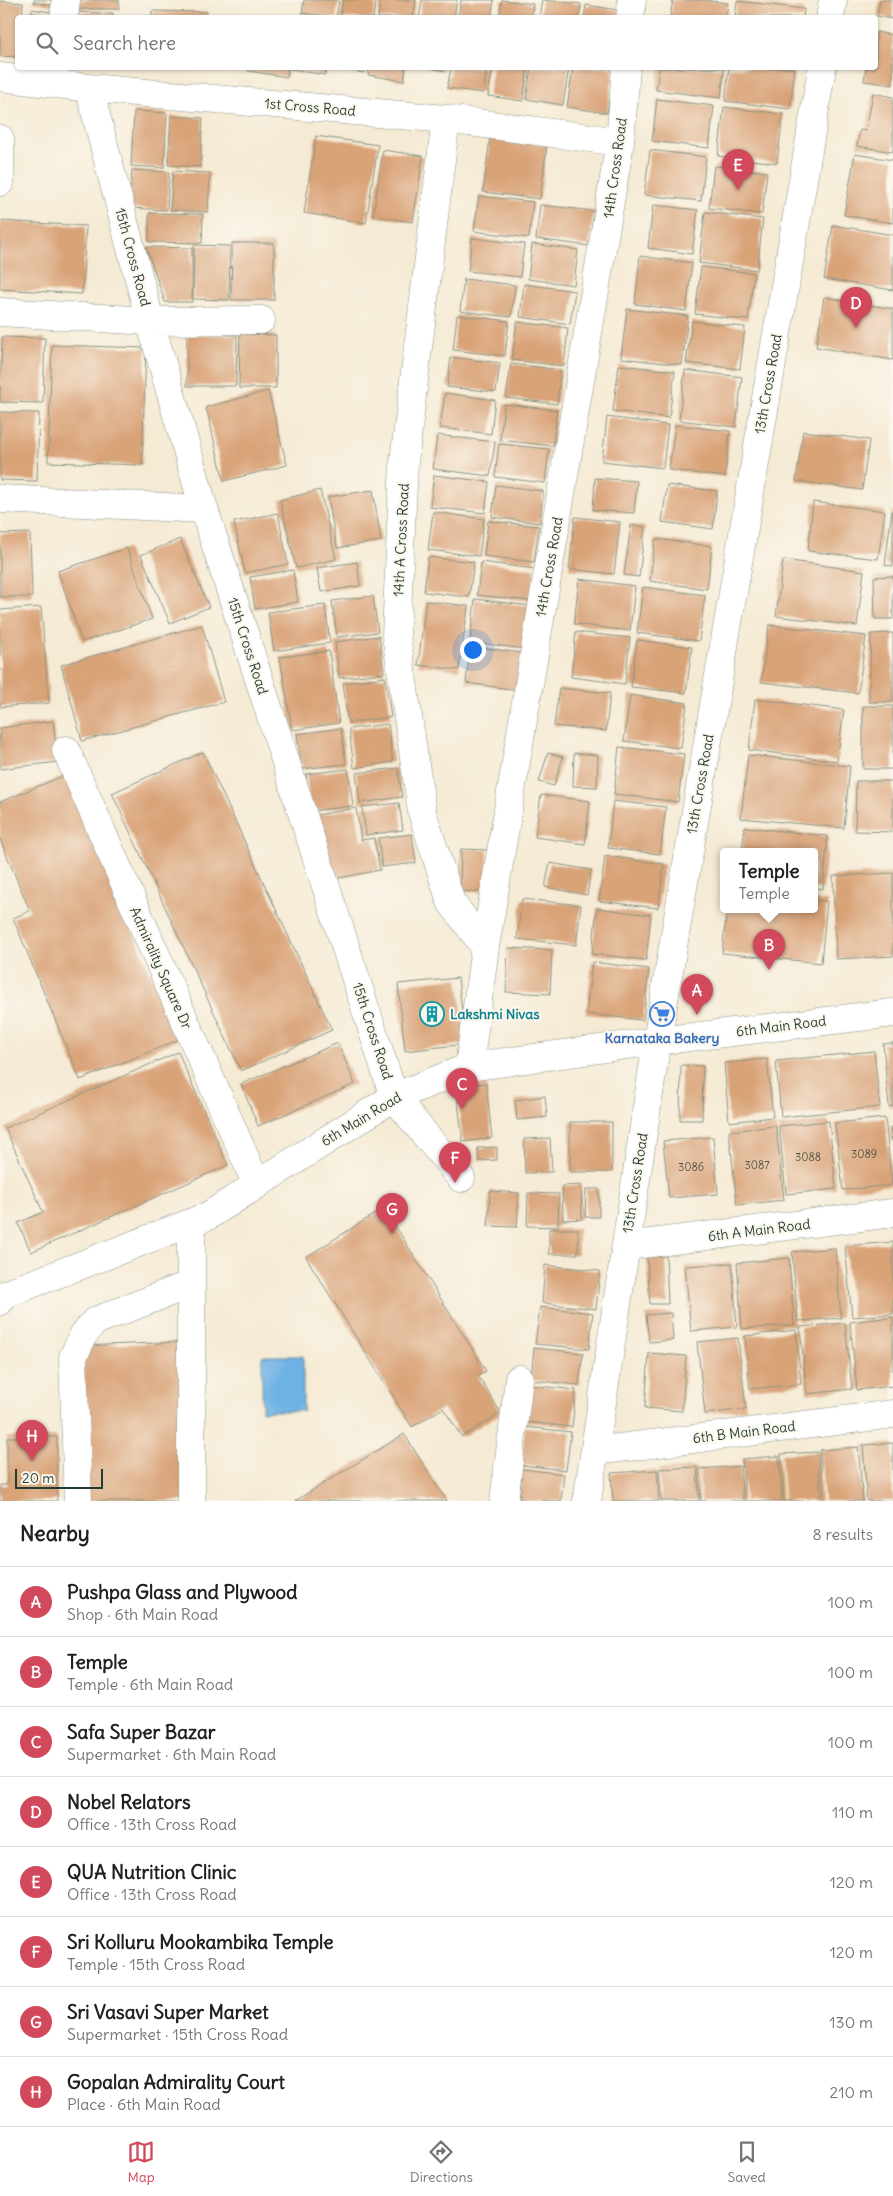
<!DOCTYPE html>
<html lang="en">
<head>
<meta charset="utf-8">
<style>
  :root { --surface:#fff; --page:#f6f6f6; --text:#202124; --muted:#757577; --line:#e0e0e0; --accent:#d1495b }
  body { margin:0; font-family:Delius,sans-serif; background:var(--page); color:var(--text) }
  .scale { position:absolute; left:15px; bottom:12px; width:88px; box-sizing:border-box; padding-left:5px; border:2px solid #1f3d34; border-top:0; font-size:14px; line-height:18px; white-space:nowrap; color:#1f3d34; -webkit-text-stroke:4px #fbf7ec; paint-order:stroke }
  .you { position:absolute; left:472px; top:649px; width:18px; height:18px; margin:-12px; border:4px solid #fff; border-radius:50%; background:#1a73e8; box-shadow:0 0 0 8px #1a73e833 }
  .badge { display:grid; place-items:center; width:32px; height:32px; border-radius:50%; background:var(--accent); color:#fff; font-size:16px; font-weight:700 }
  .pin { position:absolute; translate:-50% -41px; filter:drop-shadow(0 1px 2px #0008) }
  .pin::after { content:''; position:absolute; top:26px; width:18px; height:15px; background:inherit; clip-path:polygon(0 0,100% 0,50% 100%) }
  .popup { position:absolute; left:720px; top:848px; width:98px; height:65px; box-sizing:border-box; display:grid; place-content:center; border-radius:5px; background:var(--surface); filter:drop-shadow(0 1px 4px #0005); font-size:16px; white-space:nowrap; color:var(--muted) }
  .popup b { font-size:19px; color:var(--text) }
  .popup::after { content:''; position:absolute; left:50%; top:100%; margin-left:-10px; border:10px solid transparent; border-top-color:var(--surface) }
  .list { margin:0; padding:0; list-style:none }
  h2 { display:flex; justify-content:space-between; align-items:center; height:65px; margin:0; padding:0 20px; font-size:21px }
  h2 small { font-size:16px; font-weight:400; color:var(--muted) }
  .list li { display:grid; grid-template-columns:32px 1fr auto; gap:15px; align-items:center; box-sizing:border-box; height:70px; padding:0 20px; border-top:1px solid var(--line) }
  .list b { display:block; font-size:19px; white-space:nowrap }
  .list p { margin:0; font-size:16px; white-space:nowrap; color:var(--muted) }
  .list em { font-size:16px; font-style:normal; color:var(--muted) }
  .icon { flex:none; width:28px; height:28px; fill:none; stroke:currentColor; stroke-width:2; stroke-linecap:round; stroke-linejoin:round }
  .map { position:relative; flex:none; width:893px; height:1501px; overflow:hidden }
  .search { position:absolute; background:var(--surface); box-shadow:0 1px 4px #0004; left:15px; right:15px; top:15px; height:55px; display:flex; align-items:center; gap:12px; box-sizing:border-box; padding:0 18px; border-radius:5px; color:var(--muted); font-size:19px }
  .sheet { height:625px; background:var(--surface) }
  nav { display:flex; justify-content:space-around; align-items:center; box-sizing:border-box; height:70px; border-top:1px solid var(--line); background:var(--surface); font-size:14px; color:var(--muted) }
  nav a { display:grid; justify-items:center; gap:2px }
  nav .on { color:var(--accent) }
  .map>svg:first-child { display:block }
  .water { fill:#6eb2e4; stroke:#46788c }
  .building { fill:#d9a378 }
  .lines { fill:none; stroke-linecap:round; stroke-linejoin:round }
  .minor-casing { stroke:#8a9484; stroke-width:29 }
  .minor { stroke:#fff; stroke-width:28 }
  .labels { text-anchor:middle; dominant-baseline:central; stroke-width:4; stroke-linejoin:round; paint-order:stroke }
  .number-label { font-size:11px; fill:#4e5645 }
  .street-label { font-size:14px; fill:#1f3d34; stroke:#fbf7ec }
  .culture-label { font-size:14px; font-weight:bold; fill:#0d838f; stroke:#fbf7ec; text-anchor:start }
  .shop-label { font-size:14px; font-weight:bold; fill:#366cbe; stroke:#fbf7ec }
</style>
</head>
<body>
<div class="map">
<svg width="893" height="1501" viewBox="0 0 893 1501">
  <rect width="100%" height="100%" fill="#fbf7ec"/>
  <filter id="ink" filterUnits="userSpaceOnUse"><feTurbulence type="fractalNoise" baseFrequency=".02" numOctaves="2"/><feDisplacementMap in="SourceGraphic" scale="10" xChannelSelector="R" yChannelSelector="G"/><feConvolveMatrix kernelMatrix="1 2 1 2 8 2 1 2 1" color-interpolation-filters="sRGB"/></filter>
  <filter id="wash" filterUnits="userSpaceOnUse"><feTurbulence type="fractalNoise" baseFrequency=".0096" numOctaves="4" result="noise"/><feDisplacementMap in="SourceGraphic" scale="20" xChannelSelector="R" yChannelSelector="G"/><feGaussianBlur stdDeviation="1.12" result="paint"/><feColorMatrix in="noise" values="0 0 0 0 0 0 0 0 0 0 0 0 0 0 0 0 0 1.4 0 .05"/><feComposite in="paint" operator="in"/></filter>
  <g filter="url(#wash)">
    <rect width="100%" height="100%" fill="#f5ead4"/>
    <path class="water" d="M262,1356h41v55h-41z"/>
    <g id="blocks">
      <path class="building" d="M34,0h25l-1,6 -25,-4z
        M76,0h43v9h-43z
        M304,0h35l-3,18 -34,-5z
        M343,0h33l-3,18h-33z
        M380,0h36l-3,18h-35z
        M422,0h35l-3,18h-35z
        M461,0h33l-3,18 -33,-1z
        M502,0l31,4 -2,14h-32z
        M542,0l39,4 -2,14h-40z
        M673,0h30l25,3 -2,15h-56z
        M880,0h13v19l-16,-3z
        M0,1l23,2 -1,15h-4v39l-18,-1z
        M737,1l67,8 -1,9h-68z
        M586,5l39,6 -1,7h-40z
        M32,9l25,4 -1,5h-25z
        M152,11l55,1 -1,6h-54z
        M69,12l44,1v5h-45z
        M876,32l17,3v50l-29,-4 2,-13h10z
        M248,68h40l-1,9 -39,-6z
        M291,68h35l-1,7 -34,-6z
        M336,68h29l-1,5z
        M369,68h37l-2,13 -36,-6z
        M430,68h14v3z
        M451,68h36l-4,25 -36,-5z
        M493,68h35l-5,33 -35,-5z
        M531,68h38l-6,37 -37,-6z
        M573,68h41l-7,45 -40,-6z
        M659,68h65l-3,30 -65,-8z
        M729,68h66l-5,41 -65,-8z
        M873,93l20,4v55l-36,-6 3,-16 6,1z
        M657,99l57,7 -5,42 -57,-7z
        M724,107l59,7 -6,49 -59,-7z
        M134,111l33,2 -3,55 -33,-2z
        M171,116l32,2 -3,49 -32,-2z
        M316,136l62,9 -12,78 -62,-10z
        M490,138l57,7 -7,54 -57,-7z
        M383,150l40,6 -10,66 -40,-6z
        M650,150l56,7 -5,44 -57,-6z
        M855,154l38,6v63l-49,-8z
        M714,166l53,6 -5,42 -53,-6z
        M132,170l37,2 -2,38 -38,-2z
        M173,171l37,2 -2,39 -38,-2z
        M479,196l54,6 -4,36 -55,-7z
        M540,205l54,6 -5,35 -53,-7z
        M653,205l45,5 -6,44 -44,-6z
        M705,212l58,7 -6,51 -58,-7z
        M149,213l54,1 -1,29 -53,-1z
        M0,221l86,5 -4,68 -82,-5z
        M833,225l60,10v55l-69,-11z
        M472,238l52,6 -4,33 -52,-6z
        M232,243h42v57h-43z
        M532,244l46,6 -4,35 -46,-6z
        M194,245l36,1 -1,54 -36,-1z
        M146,247l46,1v54h-27z
        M640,256l52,7 -6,48 -51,-7z
        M701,267l53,6 -6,47 -53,-6z
        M464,279l51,6 -4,32 -51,-6z
        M524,284l51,7 -5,33 -50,-7z
        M824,297l69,12v51l-77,-13z
        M627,309l61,7 -6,49 -61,-7z
        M457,315l52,6 -4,35 -52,-6z
        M692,321l53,6 -5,42 -54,-6z
        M517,322l51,6 -4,38 -52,-6z
        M187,334l50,1 -1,51h-49z
        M240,334l36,1v53h-37z
        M2,337l43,1 -2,65 -43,-1z
        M52,345l94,3 -4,117 -94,-3z
        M451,357l49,6 -4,29 -49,-5z
        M511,364l50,6 -4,34 -51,-6z
        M619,365l56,6 -6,47 -56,-7z
        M685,370l57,7 -6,50 -57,-7z
        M268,391l19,74 -63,16 -18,-74z
        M445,393l50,7 -4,34 -51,-6z
        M504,404l53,6 -4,36 -53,-6z
        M0,412l39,1 -2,68 -37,-1z
        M607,417l61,8 -5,43 -61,-7z
        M675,425l55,6 -5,46 -56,-7z
        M803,431l66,9 -7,50 -66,-9z
        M437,435l58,7 -5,34 -57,-7z
        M499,444l50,5 -4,34 -50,-6z
        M434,475l55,7 -4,31 -55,-6z
        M595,478l42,3 -3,32 -41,-3z
        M496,485l47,6 -3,32 -48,-6z
        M667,485l50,6 -4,38 -51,-7z
        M320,490l16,69 -40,9 -16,-68z
        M373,490l8,51 -44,7 -9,-51z
        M813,502l72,9 -7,48 -70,-8z
        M892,510h1v56l-8,-1z
        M433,512l51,7 -5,37 -51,-6z
        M278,513l10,51 -43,9 -11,-51z
        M575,517l45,5 -6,52 -45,-5z
        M488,521l51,5 -5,36 -50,-6z
        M631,525l14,2 -6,50 -15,-2z
        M30,533l2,64h-32v-63z
        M180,539l29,68 -39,16 -29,-68z
        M655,539l57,7 -5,43 -57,-8z
        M127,548l25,71 -70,23 -24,-71z
        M428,557l46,5 -5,35 -45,-5z
        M783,560l81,11 -7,55 -81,-10z
        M357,562l3,24 -39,6 -4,-24z
        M481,562l54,7 -4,32 -54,-6z
        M293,570l5,32 -43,7 -5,-32z
        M893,576v43h-18l-1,-42z
        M579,579l56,7 -5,45 -56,-7z
        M643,587l62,8 -6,46 -62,-8z
        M373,596l5,36 -41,5 -5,-36z
        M475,599l56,7 -6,43 -55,-7z
        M426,601l42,5 -9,64 -41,-5z
        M325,605l5,38 -56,8 -6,-39z
        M41,607l8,96 -49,4v-97z
        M202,625l22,77 -142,39 -21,-76z
        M769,625l97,11 -8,57 -97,-11z
        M576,632l54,6 -5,46 -54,-7z
        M893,633v69h-24l2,-68z
        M379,636l5,37 -45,5 -4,-36z
        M637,640l55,7 -6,46 -55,-6z
        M470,646l52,7 -4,37 -52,-7z
        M329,651l10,72 -47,7 -12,-73z
        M385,677l6,40 -43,6 -5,-40z
        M559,688l51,5 -4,38 -52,-5z
        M630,695l57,8 -6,45 -57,-7z
        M755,699l89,11 -7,51 -88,-11z
        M863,706h30v63h-30z
        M53,721l5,41 -58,7v-41z
        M388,724l5,38 -39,6 -5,-39z
        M341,728l5,36 -44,5 -5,-35z
        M619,747l65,7 -6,48 -64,-8z
        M203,752l129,278 -91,41 -129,-278z
        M548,753l15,4 -9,29 -15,-4z
        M574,753l24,2 -1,32 -24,-1z
        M748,755l102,11 -6,62 -103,-10z
        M398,768l4,29 -42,6 -4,-30z
        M348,769l5,37 -43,5 -4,-37z
        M68,774l110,266 -98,40 -67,-162 17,-7 -30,-72v-37z
        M856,781h37v51l-38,-1z
        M541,795l49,6 -5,43 -50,-7z
        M613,801l53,6 -6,47 -52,-6z
        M399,803l4,27 -37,5 -4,-28z
        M356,808l5,32 13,-2 6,32 -46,9 -6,-33 -5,1 -6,-32z
        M745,827l83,9 -5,53 -9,-1v-37h-72z
        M412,834l4,29 -34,4 -4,-29z
        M461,849l27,1v42l-28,-1z
        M605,856l59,8 -6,44 -59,-7z
        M550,863l41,7 -4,25 -42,-8z
        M893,873v83l-57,3 -3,-83z
        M522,899l59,6 -5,40 -59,-6z
        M814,900l13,1 -6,62 -99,-10 5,-44h87z
        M597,908l54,7 -5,45 -54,-6z
        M508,948l44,2 -2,44 -44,-2z
        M592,962l57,7 -6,51 -57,-6z
        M458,978l8,66 -61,7 -7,-67z
        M338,1043l17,41 -97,42 -17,-42z
        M893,1043v63l-4,1 -6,-63z
        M874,1051l6,56 -99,10 -5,-56z
        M178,1052l50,113 -197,87 -13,-29 25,-11 -38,-84z
        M767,1059l6,58 -44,5 -5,-59z
        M681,1065l22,1 -1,54h-22z
        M486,1083l6,55 -29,4 -7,-55z
        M545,1096l2,21 -30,3 -2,-20z
        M885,1118l7,67 -49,5 -8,-67z
        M829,1121l7,68 -50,5 -7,-68z
        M570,1122h42v50h-42z
        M776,1126l8,74 -47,5 -8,-74z
        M890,1127h3v13l-1,1z
        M713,1137l5,57 -49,4 -6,-57z
        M550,1138l2,34 -27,1 -1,-34z
        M497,1147v13l-18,1 -1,-13z
        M581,1185l1,34 -19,1 -1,-34z
        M586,1189h13v28h-14z
        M490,1191l29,2 -2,34 -29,-1z
        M528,1193l31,1 -1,33 -31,-1z
        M384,1208l102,163 -8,5 23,37 -39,24 -19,-29 -31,19 -106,-170z
        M549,1229h29v25h-29z
        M893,1242v72l-41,3 -7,-71z
        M835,1248l6,70 -43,3 -6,-69z
        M666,1256l2,48h-18l-3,-47z
        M789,1258l5,67 -52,4 -5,-66z
        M732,1263l5,64 -46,4 -6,-65z
        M545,1265l55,6 -4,38 -54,-6z
        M540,1307l53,6 -4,36 -54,-5z
        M671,1313l2,27 -24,2 -3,-27z
        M893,1317v69l-36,4 -7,-68z
        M845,1323l7,66 -45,5 -7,-67z
        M796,1330l5,54 -51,5 -5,-53z
        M738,1338l8,71 -41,5 -8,-72z
        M180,1342l6,159h-100l-5,-155z
        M534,1348l49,5 -4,32 -48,-5z
        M649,1353l37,3 -4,55 -37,-3z
        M530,1385l46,5 -4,37 -46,-5z
        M525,1427l46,5 -5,38 -45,-5z
        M404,1434l43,67h-152z
        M7,1437h50v64h-57v-16h7z
        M893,1443v58h-26l-4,-56z
        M858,1447l5,54h-39l-4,-51z
        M818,1452l3,49h-37l-3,-47z
        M779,1456l3,45h-37l-3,-42z
        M740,1466l3,35h-42l-2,-32z
        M697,1467l2,34h-38l-2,-32z
        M522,1469l42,5 -3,27h-42z
        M657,1470l2,31h-46l-2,-28z"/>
    </g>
  </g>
  <g filter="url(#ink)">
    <use href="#blocks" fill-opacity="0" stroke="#8a9484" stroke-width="1"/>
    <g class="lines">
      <defs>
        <path id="minor" d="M64,18l2,-18
          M630,18l2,-18
          M830,18l3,-18
          M0,77l89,11 357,31 174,23
          M89,88l61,233 54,188 190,588 67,81
          M446,119l-42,343 -8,173 26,177 29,90 34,45
          M0,139v43
          M0,312l150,9 111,-1
          M0,499l204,10
          M66,750l191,435
          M469,1067l16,-120 135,-805 6,-74
          M191,1223v278
          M626,1246l267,-33
          M0,1301l6,-7 202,-78 186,-119 75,-30 188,-26 236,-28
          M595,1451l298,-37
          M78,1501l-5,-144 11,-23 11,-13 96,-37
          M504,1501l15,-122
          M587,1501l70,-460 165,-973"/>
      </defs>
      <use href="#minor" class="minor-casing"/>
      <use href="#minor" class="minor"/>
    </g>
  </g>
  <defs>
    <symbol id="building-ring" viewBox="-11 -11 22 22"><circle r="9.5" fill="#fbf7ec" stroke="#0f9aa8" stroke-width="1.5"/><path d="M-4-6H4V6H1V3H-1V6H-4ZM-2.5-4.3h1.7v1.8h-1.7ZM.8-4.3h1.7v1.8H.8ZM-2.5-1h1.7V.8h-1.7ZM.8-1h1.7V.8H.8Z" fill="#0f9aa8"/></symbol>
    <symbol id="supermarket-ring" viewBox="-11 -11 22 22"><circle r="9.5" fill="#fbf7ec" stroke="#3f7fe0" stroke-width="1.5"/><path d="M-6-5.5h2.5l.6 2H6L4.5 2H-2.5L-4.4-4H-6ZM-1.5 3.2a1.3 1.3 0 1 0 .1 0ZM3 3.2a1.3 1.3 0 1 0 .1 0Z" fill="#3f7fe0"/></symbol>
  </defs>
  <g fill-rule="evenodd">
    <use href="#building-ring" x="418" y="1000" width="28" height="28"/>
    <use href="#supermarket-ring" x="648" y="1000" width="28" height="28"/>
  </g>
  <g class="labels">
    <g class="number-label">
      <text x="864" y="1154">3089</text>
      <text x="808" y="1157">3088</text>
      <text x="757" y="1165">3087</text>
      <text x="691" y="1167">3086</text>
    </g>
    <g class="street-label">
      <text transform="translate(310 107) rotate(5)">1st Cross Road</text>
      <text transform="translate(615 168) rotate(-82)">14th Cross Road</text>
      <text transform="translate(133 257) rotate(75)">15th Cross Road</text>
      <text transform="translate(768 384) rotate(-80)">13th Cross Road</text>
      <text transform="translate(401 540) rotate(-87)">14th A Cross Road</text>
      <text transform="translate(549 567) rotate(-80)">14th Cross Road</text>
      <text transform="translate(248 646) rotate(72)">15th Cross Road</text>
      <text transform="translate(700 784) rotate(-80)">13th Cross Road</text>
      <text transform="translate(161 968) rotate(66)">Admirality Square Dr</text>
      <text transform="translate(781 1026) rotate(-7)">6th Main Road</text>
      <text transform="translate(373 1031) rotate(72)">15th Cross Road</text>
      <text transform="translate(361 1119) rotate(-31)">6th Main Road</text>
      <text transform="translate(635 1183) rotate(-81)">13th Cross Road</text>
      <text transform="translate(759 1230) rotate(-7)">6th A Main Road</text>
      <text transform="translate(744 1432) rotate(-7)">6th B Main Road</text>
    </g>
    <g class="culture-label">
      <text x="450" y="1014">Lakshmi Nivas</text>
    </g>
    <g class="shop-label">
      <text x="662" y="1038">Karnataka Bakery</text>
    </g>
  </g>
</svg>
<div class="scale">20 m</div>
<div class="you"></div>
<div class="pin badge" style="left:697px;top:1015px">A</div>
<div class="pin badge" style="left:769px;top:970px">B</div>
<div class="popup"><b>Temple</b>Temple</div>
<div class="pin badge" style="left:462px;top:1109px">C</div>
<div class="pin badge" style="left:856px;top:328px">D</div>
<div class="pin badge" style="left:738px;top:190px">E</div>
<div class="pin badge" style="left:455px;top:1183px">F</div>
<div class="pin badge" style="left:392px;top:1234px">G</div>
<div class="pin badge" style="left:32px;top:1461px">H</div>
<div class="search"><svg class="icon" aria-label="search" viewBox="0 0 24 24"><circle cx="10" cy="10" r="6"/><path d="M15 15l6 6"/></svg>Search here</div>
</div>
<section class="sheet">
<h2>Nearby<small>8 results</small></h2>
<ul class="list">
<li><span class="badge">A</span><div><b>Pushpa Glass and Plywood</b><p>Shop · 6th Main Road</p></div><em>100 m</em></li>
<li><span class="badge">B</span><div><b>Temple</b><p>Temple · 6th Main Road</p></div><em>100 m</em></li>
<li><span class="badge">C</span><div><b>Safa Super Bazar</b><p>Supermarket · 6th Main Road</p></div><em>100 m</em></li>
<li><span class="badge">D</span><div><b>Nobel Relators</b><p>Office · 13th Cross Road</p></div><em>110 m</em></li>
<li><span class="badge">E</span><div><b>QUA Nutrition Clinic</b><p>Office · 13th Cross Road</p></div><em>120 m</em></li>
<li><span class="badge">F</span><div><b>Sri Kolluru Mookambika Temple</b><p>Temple · 15th Cross Road</p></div><em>120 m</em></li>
<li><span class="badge">G</span><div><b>Sri Vasavi Super Market</b><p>Supermarket · 15th Cross Road</p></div><em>130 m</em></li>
<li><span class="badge">H</span><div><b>Gopalan Admirality Court</b><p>Place · 6th Main Road</p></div><em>210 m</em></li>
</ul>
</section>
<nav>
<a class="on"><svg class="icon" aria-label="map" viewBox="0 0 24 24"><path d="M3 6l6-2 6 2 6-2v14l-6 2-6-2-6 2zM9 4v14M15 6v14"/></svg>Map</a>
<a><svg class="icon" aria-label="directions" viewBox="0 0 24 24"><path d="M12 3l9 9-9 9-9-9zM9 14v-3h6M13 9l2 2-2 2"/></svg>Directions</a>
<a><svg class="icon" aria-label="saved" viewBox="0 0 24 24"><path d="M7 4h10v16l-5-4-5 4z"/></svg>Saved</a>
</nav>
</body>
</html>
